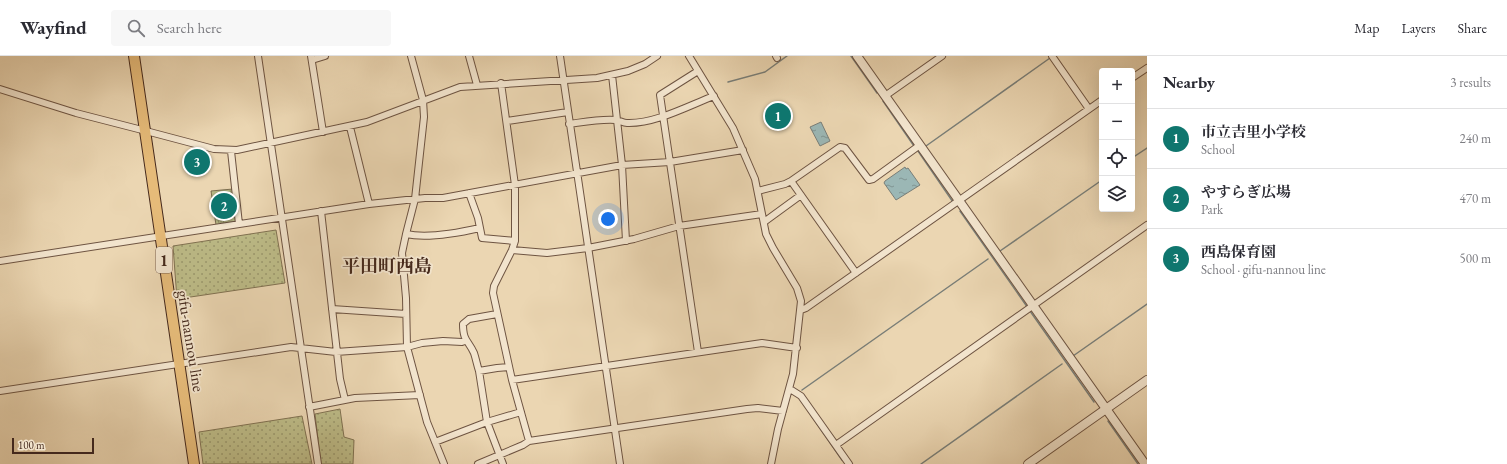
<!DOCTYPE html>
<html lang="en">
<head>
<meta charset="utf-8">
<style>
  :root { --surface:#fff; --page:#f7f7f7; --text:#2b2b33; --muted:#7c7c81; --line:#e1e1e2; --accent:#0f766e }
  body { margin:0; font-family:"EB Garamond","Noto Serif JP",serif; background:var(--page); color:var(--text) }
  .controls { position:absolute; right:12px; top:12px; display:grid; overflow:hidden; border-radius:4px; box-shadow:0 4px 16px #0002 }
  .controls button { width:36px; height:36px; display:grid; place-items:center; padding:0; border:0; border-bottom:1px solid var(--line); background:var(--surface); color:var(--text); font:20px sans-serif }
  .scale { position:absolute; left:12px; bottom:10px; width:82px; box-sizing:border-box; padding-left:4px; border:2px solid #45291c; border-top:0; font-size:11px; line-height:14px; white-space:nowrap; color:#45291c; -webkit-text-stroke:3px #f2e4cd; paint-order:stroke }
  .you { position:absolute; left:608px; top:163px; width:14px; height:14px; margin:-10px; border:3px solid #fff; border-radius:50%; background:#1a73e8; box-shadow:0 0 0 6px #1a73e833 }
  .badge { display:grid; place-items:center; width:26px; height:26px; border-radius:50%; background:var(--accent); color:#fff; font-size:13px; font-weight:700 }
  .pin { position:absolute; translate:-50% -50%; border:2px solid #fff; box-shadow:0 1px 4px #0006 }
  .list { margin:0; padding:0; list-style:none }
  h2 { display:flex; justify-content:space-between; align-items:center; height:52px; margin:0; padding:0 16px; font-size:17px }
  h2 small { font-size:13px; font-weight:400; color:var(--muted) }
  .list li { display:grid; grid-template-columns:26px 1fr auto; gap:12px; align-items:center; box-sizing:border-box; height:60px; padding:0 16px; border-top:1px solid var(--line) }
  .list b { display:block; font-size:15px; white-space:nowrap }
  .list p { margin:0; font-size:13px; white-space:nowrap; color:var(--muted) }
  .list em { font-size:13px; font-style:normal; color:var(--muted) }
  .icon { flex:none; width:22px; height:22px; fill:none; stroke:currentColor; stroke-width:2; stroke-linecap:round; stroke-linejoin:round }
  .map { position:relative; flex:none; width:1147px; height:408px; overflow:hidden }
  header { display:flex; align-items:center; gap:24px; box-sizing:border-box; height:56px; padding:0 20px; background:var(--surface); border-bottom:1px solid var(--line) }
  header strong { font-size:19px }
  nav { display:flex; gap:22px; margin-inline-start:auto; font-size:14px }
  .search { width:280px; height:36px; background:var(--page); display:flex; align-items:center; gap:10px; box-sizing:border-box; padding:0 14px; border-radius:4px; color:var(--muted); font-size:15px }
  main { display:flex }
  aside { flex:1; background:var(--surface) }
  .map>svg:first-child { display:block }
  .grass { fill:url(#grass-dots); stroke:#817252 }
  .park { fill:url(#park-tufts); stroke:#817252 }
  .water { fill:url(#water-ripples); stroke:#797e78 }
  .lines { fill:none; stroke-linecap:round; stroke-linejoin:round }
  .stream { stroke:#797e78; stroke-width:1.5 }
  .minor-casing { stroke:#6e5442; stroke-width:8 }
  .tertiary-casing { stroke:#6e5442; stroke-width:10 }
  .primary-casing { stroke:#45291c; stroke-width:12 }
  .minor { stroke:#f2e4cd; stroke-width:6 }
  .tertiary { stroke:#f2e4cd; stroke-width:8 }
  .primary { stroke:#e6bb79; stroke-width:10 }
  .labels { text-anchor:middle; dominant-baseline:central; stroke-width:3.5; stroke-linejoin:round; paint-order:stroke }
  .shield { fill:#f2e4cd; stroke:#796151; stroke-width:1 }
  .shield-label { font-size:15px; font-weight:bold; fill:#45291c }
  .street-label { font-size:16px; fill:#45291c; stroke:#f2e4cd }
  .quarter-label { font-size:18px; font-weight:bold; fill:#45291c; stroke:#f2e4cd }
</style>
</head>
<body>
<header>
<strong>Wayfind</strong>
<div class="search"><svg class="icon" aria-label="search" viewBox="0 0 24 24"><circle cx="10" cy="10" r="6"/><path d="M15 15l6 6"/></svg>Search here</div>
<nav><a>Map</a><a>Layers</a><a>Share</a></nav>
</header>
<main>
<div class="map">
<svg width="1147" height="408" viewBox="0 0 1147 408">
  <defs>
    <pattern id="grass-dots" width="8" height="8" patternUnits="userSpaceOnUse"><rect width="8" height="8" fill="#bdbc88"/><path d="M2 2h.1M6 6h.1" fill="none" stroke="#9b996e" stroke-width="1.8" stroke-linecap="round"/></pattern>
    <pattern id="park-tufts" width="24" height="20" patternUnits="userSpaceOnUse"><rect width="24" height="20" fill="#bdbc88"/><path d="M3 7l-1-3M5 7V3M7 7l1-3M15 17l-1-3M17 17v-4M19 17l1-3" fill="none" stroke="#9b996e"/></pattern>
    <pattern id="water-ripples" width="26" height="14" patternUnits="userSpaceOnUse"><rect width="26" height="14" fill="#9bb7b5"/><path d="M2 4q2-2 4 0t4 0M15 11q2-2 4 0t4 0" fill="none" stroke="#809592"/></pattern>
  </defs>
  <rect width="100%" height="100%" fill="#ebd6b2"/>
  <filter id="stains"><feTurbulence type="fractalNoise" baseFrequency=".005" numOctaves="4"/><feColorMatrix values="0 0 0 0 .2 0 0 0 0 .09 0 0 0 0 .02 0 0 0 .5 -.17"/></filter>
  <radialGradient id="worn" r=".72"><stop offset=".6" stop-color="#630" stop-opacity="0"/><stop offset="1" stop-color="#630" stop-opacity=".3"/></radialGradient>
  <path class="grass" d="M276,174l9,53 -108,16 -4,-53z
    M340,353l4,28 10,3 -1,24h-32l-6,-50z
    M302,360l10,48h-109l-4,-32z"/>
  <path class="park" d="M233,133l4,33 -21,3 -5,-34z"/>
  <path class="water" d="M821,66l9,19 -10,5 -10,-19z
    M905,111l1,2 2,-1 12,17 -24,15 -12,-17 1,-2z"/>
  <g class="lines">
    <path class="stream" d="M851,0l26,37
      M728,26l37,-10 22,-16
      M883,45l31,45
      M926,90l124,-88
      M918,95l35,51
      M1132,102l15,-10
      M960,155l68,97
      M1000,195l102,-71
      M1030,255l64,91
      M1073,300l74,-52
      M802,334l186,-131
      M811,359l31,45
      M1108,365l30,43
      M921,408l141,-100"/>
    <defs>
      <path id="minor" d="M258,0l60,408
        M311,0l12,76
        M411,0l12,44 1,17 -9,82 -9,35 -4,19 4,45 1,49 20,75 17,42
        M469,0l8,29
        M560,0l60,408
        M689,0l44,72 22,51 11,55 7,14 24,40 4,13 -8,73 -15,55 -7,35
        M776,0l1,2
        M1052,0l37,53
        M312,4l13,-4
        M698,15l-38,24 38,257
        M612,19l10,90 4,76
        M1132,22l15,-10
        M501,27l14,102v56l-3,9 -18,36 -1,7 19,87 17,61
        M0,33l76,24 70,18 68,18 23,1 130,-28 93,-35 137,-9 31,-7 17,-7 12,-8
        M885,40l57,-40
        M507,65l61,-9
        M569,68c15,-2 31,-5 46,-4 4,0 8,3 12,3 28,1 61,-17 87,-27
        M350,71l19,77
        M231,95l8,73
        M791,125l65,92
        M758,135l27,-7 6,-3 49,-34 5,1 24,32 4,-1 47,-34
        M469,137l9,25 2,10
        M321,155l19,168 5,21
        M764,166l37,-27
        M406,178c22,5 52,-1 74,-6l2,10 33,3
        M512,194l35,3 41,-5 46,-9 45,-13 83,-12
        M0,205l369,-57 56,-6h18l179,-33 48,-3 73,-12
        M332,253l74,5
        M801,254l5,-2 296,-208
        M497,258l-28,5 -6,5c0,17 5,16 11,29 2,6 3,12 5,18l18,-3 12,-1
        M479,315l8,51 34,-10
        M512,324l250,-37 35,5
        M790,333l11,7 48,68
        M0,335l291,-44 45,5 71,-5 15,-4 21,-2 19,1 3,-1
        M309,351l46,-9 65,-3
        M435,386l52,-20 16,42
        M836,389l311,-220
        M478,408l45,-19 6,-4 218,-32 11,-1 25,3"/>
      <path id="tertiary" d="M857,0l288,408
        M1028,408l119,-84"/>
      <path id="primary" d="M134,0l60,408"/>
    </defs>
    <use href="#minor" class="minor-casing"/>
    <use href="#tertiary" class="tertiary-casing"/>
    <use href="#primary" class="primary-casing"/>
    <use href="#minor" class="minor"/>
    <use href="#tertiary" class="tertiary"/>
    <use href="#primary" class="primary"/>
  </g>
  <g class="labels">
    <rect class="shield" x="156" y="191" width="16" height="26" rx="3"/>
    <g class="shield-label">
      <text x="164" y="204">1</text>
    </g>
    <g class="street-label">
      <text transform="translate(191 285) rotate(81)">gifu-nannou line</text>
    </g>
    <g class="quarter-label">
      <text x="387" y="209">平田町西島</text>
    </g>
  </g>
  <rect width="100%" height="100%" filter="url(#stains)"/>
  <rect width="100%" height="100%" fill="url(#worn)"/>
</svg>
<div class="controls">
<button>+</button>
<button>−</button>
<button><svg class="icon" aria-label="locate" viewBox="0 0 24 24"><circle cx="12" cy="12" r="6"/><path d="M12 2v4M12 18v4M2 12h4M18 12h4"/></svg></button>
<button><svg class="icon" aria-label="layers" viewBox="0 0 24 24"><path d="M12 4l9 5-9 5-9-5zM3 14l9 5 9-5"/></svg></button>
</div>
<div class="scale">100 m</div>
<div class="you"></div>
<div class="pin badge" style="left:778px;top:60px">1</div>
<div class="pin badge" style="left:224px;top:150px">2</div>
<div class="pin badge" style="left:197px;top:106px">3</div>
</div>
<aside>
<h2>Nearby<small>3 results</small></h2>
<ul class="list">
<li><span class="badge">1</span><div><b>市立吉里小学校</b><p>School</p></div><em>240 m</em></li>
<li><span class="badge">2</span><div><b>やすらぎ広場</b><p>Park</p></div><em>470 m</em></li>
<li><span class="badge">3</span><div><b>西島保育園</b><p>School · gifu-nannou line</p></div><em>500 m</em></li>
</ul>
</aside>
</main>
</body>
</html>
